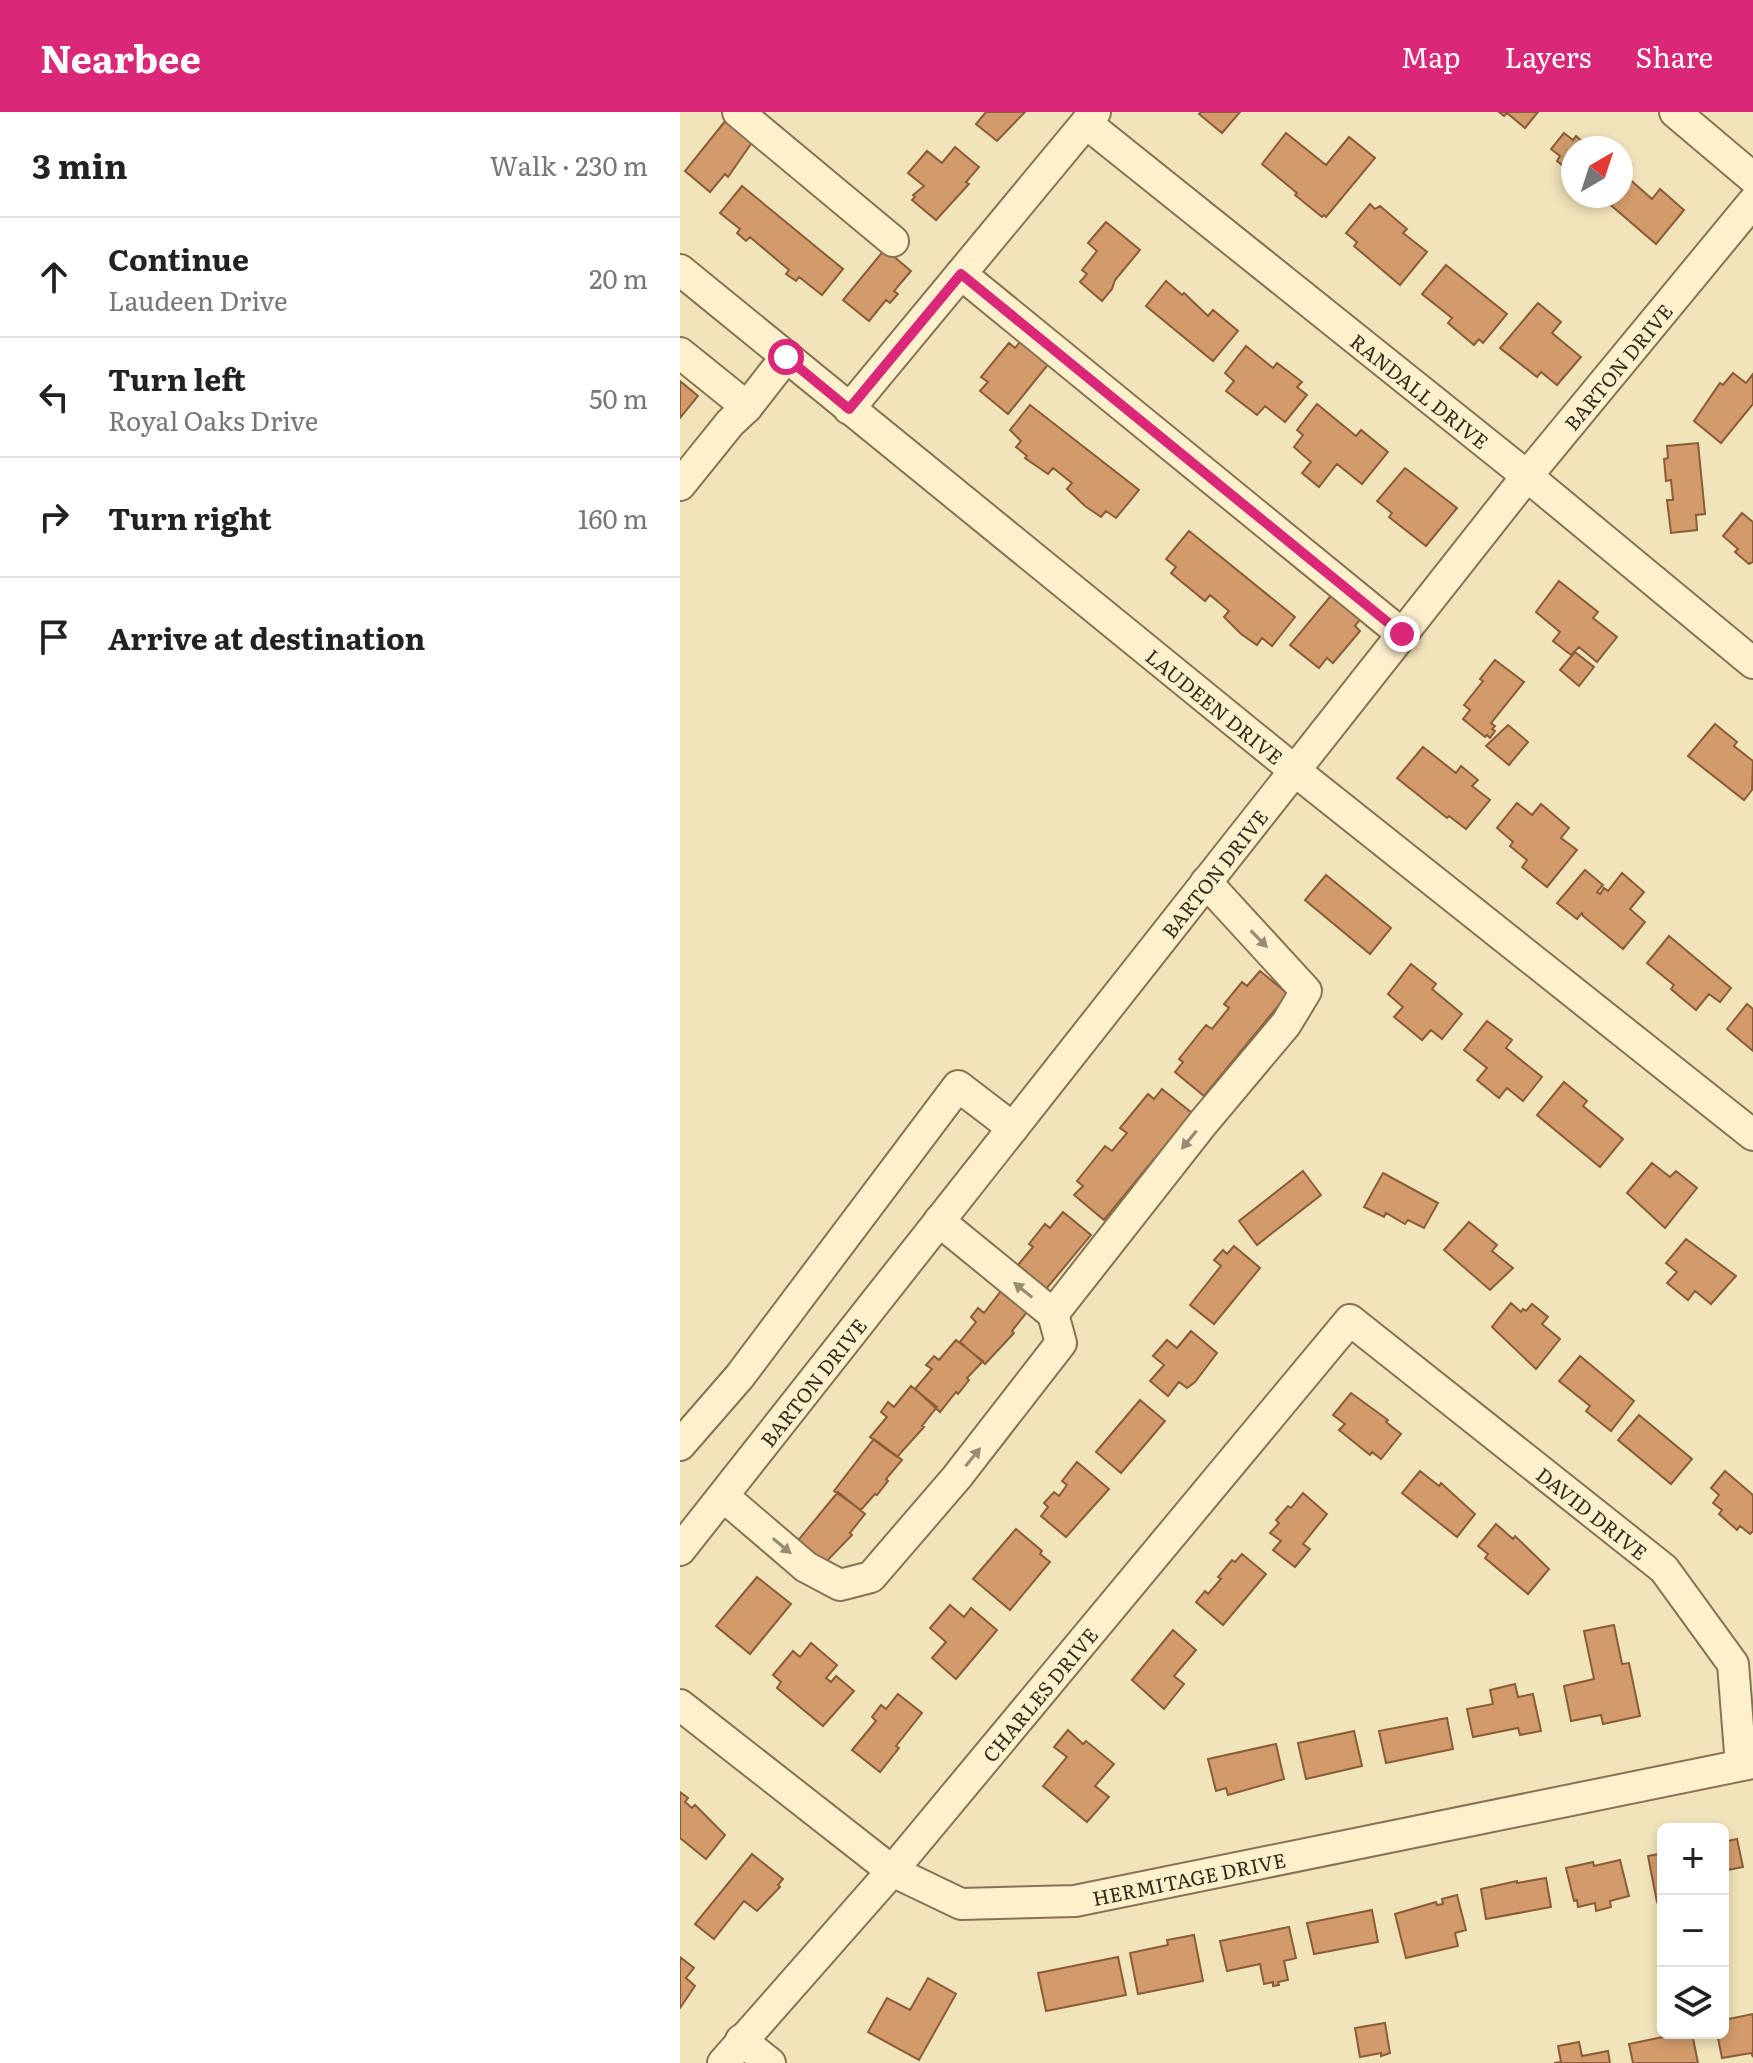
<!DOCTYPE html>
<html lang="en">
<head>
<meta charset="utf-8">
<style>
  :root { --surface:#fff; --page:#f6f6f6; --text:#222; --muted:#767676; --line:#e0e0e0; --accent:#db2777 }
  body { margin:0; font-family:Literata,serif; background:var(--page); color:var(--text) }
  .controls { position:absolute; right:24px; bottom:24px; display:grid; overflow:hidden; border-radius:12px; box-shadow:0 4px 12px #0003 }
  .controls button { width:72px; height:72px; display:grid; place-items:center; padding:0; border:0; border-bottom:2px solid var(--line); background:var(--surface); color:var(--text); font:40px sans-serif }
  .compass { position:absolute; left:881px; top:24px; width:72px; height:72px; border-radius:50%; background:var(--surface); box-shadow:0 4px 12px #0003; rotate:39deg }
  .stop { position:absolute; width:24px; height:24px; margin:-18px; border:6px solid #db2777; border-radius:50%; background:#fff }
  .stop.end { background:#db2777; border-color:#fff; box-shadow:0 2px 8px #0008 }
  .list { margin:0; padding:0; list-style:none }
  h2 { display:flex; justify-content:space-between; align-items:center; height:104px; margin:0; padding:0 32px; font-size:34px }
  h2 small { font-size:26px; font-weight:400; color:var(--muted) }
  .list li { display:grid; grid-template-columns:52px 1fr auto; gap:24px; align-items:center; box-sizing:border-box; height:120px; padding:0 32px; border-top:2px solid var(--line) }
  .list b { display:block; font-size:30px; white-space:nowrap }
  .list p { margin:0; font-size:26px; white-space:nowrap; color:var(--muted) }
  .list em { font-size:26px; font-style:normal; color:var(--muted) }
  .icon { flex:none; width:44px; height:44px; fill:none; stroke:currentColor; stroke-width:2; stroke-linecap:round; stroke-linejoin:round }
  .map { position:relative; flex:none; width:1073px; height:1951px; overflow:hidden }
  header { display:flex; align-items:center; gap:48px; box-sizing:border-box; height:112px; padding:0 40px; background:var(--accent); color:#fff }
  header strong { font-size:38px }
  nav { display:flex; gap:44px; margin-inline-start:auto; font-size:28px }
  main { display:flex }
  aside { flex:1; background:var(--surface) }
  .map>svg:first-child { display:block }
  .building { fill:#d39b6c; stroke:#8a5c37; stroke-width:2 }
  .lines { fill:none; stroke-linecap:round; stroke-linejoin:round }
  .minor-casing { stroke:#897253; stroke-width:34 }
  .minor { stroke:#fcf0cd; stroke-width:30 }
  .oneway { fill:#998c74 }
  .route { stroke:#db2777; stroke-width:10 }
  .labels { text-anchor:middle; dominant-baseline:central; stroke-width:6; stroke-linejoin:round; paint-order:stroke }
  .street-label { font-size:20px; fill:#36291a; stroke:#f8edca }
</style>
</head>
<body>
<header>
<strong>Nearbee</strong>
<nav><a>Map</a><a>Layers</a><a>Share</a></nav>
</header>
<main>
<aside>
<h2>3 min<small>Walk · 230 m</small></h2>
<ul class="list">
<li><svg class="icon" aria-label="ahead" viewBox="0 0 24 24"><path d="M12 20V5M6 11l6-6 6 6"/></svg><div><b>Continue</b><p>Laudeen Drive</p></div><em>20 m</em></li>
<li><svg class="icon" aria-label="left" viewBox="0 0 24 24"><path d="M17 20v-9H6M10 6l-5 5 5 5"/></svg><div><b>Turn left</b><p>Royal Oaks Drive</p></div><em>50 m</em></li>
<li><svg class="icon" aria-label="right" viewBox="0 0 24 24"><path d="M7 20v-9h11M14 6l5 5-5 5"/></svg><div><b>Turn right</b></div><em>160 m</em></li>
<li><svg class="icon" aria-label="arrive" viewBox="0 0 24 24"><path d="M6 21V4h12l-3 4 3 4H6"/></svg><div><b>Arrive at destination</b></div></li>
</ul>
</aside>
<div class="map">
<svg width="1073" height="1951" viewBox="0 0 1073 1951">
  <rect width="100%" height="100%" fill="#f1e3ba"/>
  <path class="building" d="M306,0h39l-28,29 -21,-17z
    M521,0h39l-18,21 -23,-19z
    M819,0h39l-13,16 -18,-15 -3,3z
    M46,8l27,21 -25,36 -3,-3 -15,18 -25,-21z
    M606,21l40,32 23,-28 26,21 -49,59 -2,-2 -2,2 -27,-22 2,-2 -35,-29z
    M884,21l9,7 3,-4 14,12h-17v26l-16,-13 3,-5 -9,-7z
    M275,35l24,20 -13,15 3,2 -33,36 -24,-20 3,-3 -2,-2 11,-9 -16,-13 19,-22 15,12z
    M946,64l26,23 8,-10 24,21 -28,34 -50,-43 3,-5h12v-14z
    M62,74l101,83 -21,26 -23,-18 -3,4 -10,-7 3,-4 -39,-33 -4,4 -9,-8 3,-4 -20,-16z
    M690,92l5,5 5,-3 27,23 -4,4 24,19 -27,33 -46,-39 3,-4 -11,-9z
    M426,110l34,28 -25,30 -3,9 -10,12 -22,-19 7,-8 -5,-4 15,-19 -9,-8z
    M205,137l26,22 -17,20 4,3 -8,9 -4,-3 -17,21 -26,-21z
    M766,153l61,49 -24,29 -4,-4 -5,6 -26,-22 4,-5 -30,-24z
    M486,169l16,14 2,-2 24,23 5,-6 25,21 -25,30 -67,-55z
    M858,191l23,19 -9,11 29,24 -24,28 -16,-13 -4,5 -37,-29z
    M343,226l28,23 -43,53 -28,-23 8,-9 -7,-5 28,-34 6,5z
    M566,234l27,22 4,-5 25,19 -5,5 10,8 -22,27 -20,-16 -8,9 -31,-24 8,-10 -9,-8z
    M1053,261l13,10 7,-9v30l-32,39 -27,-22 26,-38 3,2z
    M0,269l18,15 -18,22z
    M637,292l39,32 5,-6 27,22 -26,32 -25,-20 -18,23 -17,-14 9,-11 -17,-15 9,-12 -6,-5z
    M350,293l109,85 -23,28 -10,-7 -5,6 -16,-11 -18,-17 5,-6 -19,-15 -5,6 -23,-16 2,-2 -11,-9 5,-6 -11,-11z
    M1018,331l7,71 -9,1 1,15 -26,3 -4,-33h6l-2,-20 -5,1 -2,-22 4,-1 -1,-12z
    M725,356l52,40 -31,38 -37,-29 3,-4 -15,-12z
    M1062,401l11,9v40l-4,2 -14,-12 3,-3 -15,-13z
    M509,419l106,86 -23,29 -10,-8 -5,7 -16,-11 -17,-17 5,-6 -19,-16 -5,6 -34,-28 5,-6 -10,-8z
    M879,469l39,31 -5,6 24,19 -20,25 -18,-15 -8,8 -18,-14 7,-9 -24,-20z
    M654,480l29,24 -8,10 5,5 -27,32 -6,-5 -8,10 -29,-23z
    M895,540l19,15 -15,19 -19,-16z
    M815,548l29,22 -33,41 4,3 -3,3 3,2 -5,7 -3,-3 -2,2 -22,-18 7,-9 -6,-5 19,-24 -3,-2z
    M1035,612l22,18 -3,4 19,15 -1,29 -8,10 -56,-44z
    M828,613l20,17 -19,23 -23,-19z
    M743,635l33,26 5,-7 17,14 -6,6 18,14 -24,29 -17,-13 -2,2 -50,-40z
    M837,691l15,12 9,-11 28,24 -8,10 16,12 -30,37 -25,-20 5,-7 -17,-14 3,-4 -16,-14z
    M905,758l18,15 -6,7 3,2 4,-6 4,3 14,-18 22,19 -14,17 15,13 -22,27 -40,-33 -1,-3 -5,6 -20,-16z
    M646,763l65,53 -21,26 -65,-54z
    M989,824l62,52 -11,14 -11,-8 -13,16 -25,-21 3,-4 -27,-22z
    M731,852l25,20 -4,5 30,25 -20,25 -11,-9 -9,10 -28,-23 9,-10 -15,-13z
    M580,859l28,23 -84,102 -29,-24 8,-10 -4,-3 27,-34 6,4 17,-21 -5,-4 18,-22 5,4z
    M1067,892l6,5v42l-26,-22z
    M807,909l25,19 -6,8 36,29 -19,24 -16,-13 -8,10 -22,-18 10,-12 -23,-18z
    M884,970l23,19 -4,5 40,33 -23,28 -63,-52z
    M482,977l30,24 -88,107 -30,-25 9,-9 -6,-5 28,-35 7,5 15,-18 -7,-5 28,-34 6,5z
    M972,1051l18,14 6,-6 21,17 -32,40 -38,-35z
    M623,1059l18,24 -64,50 -18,-24z
    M703,1061l55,30 -14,25 -16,-8 -3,4 -19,-11 -2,4 -20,-10z
    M383,1100l28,23 -45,54 -28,-24 15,-18 -4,-3 16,-20 5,4z
    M789,1110l28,23 -5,6 21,17 -23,22 -46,-40z
    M1006,1127l50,37 -25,28 -16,-13 -7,9 -21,-17 10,-11 -11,-9z
    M554,1134l26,22 -46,56 -24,-19 31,-39 -7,-6 9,-10 4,4z
    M321,1179l26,21 -15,19 2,2 -29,31 -25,-22 16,-20 -5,-5 7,-9 6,5z
    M831,1191l10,9 2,-3 3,2 6,-7 16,13 -6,7 18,15 -24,30 -44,-42z
    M511,1219l26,22 -22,29 -8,6 -8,-6 -11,14 -18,-15 14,-16 -11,-9 14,-16 10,8z
    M276,1228l27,21 -16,17 2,2 -11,14 -2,-2 -16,20 -25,-23 17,-20 -6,-4 8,-9 5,4z
    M900,1244l54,45 -23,30 -25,-20 4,-5 -31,-25z
    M231,1274l26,21 -15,19 2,1 -27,30 -27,-20 17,-20 -6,-5 7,-10 6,5z
    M671,1281l37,27 -2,2 15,12 -20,25 -9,-7 -2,3 -31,-25 6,-6 -12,-9z
    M460,1288l25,21 -44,52 -25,-21z
    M959,1303l53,44 -21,25 -53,-44z
    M194,1327l28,21 -16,19 2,2 -11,14 -2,-1 -14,16 -27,-19z
    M397,1350l32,27 -43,48 -25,-21 7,-9 -4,-4 10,-11 5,4 8,-11 -5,-4z
    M740,1359l19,15 2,-3 34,31 -18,23 -55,-44z
    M1045,1359l28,24v36l-3,3 -10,-8 -3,4 -18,-16 3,-4 -9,-7 6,-8 -8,-7z
    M158,1380l27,22 -15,19 2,2 -30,31 -27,-22z
    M623,1381l24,21 -24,30 7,5 -15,18 -22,-17 8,-9 -11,-8 9,-10 -3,-3 12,-14 3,2z
    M816,1412l17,15 2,-3 34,33 -21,25 -43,-36 3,-4 -10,-8z
    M336,1417l26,22 -2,3 10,8 -40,48 -37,-31z
    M562,1442l24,20 -43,51 -27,-23 9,-11 3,3 13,-15 -3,-2 14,-17 3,2z
    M77,1465l34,27 -41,50 -34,-28z
    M270,1493l14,12 7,-9 26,22 -41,49 -24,-21 14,-16 -16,-14z
    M934,1513l8,39 7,-1 11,53 -37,8 -2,-9 -30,6 -7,-35 30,-7 -10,-48z
    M493,1518l23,20 -22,26 10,8 -20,25 -32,-29z
    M131,1531l26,22 -11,13 5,4 5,-6 18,15 -31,35 -46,-38 4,-6 -8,-7 20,-24 7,6z
    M835,1572l3,13 15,-3 8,37 -21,4 -2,-7 -45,9 -6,-28 26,-5 -3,-14z
    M218,1582l24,19 -26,33 3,2 -19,24 -28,-22 24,-29 -4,-4 9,-12 5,4z
    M767,1606l6,31 -67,14 -7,-32z
    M388,1618l15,14 3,-3 28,23 -19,22 14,11 -22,25 -44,-36 24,-29 -13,-10z
    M674,1619l8,35 -56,13 -8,-36z
    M596,1632l8,35 -56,16 -2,-7 -10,3 -8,-32z
    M0,1680l8,6 -3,4 7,6 3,-3 30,30 -19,24 -26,-21z
    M1057,1727l6,28 -20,4v-29z
    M983,1741v48l-6,1 -9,-46z
    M72,1742l31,25 -5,6 2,2 -23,24 -13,-10 -30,38 -19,-15z
    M940,1748l9,36 -19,5 1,6 -15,4 -1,-8 -17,4 -1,-7 -3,1 -8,-33 27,-6 1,4z
    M866,1766l5,29 -65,12 -5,-30 36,-8v2z
    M777,1783l9,35 -11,3 3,13 -52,12 -11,-44 41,-12 1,3 6,-1 -1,-5z
    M692,1798l6,32 -64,12 -7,-31z
    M609,1815l7,31 -12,3 4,19 -10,2 1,3 -6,1v-4l-9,2 -4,-20 -33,7 -7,-30z
    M514,1823l9,46 -65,13 -8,-41 38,-8 -1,-5z
    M0,1845l14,11 -8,10 9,8 -15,22z
    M438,1845l8,38 -80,16 -8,-38z
    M248,1866l28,16 -37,66 -51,-28 19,-34 23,12z
    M1073,1902v43l-2,-4 -29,5 -5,-25h6v-13z
    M705,1911l5,30 -9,3v-3l-21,4 -5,-29z
    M1002,1921h10l6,30h-65l-4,-19z
    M899,1930l3,14 26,-5 2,12h-56l7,-1 -3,-16z"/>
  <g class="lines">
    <defs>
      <g id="minor">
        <path d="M58,0l155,129"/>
        <path d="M995,0l78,66"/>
        <path id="s1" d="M406,11l441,353 226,187"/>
        <path id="s2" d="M0,158l614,500 459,365"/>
        <path d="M281,162l441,360"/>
        <path d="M0,241l67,54 39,-50"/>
        <path d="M169,297l246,-297"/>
        <path d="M0,373l50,-62 17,-16"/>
        <path d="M259,1109l114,93 150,-191 83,-99 20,-33 -100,-109"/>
        <path d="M0,1333l60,-69 218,-290 55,42"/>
        <path d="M43,1384l83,71 34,18 31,-8 86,-100 104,-134 -8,-29"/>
        <path id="s3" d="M0,1438l847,-1074 226,-274"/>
        <path id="s4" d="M0,1593l212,166 69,33 114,-3 678,-138"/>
        <path d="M61,1928l29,23"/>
        <path id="s5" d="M43,1951l169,-192 458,-551 314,249 69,95 8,101"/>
      </g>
    </defs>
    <use href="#minor" class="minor-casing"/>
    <use href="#minor" class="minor"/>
  </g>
  <defs><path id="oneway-solid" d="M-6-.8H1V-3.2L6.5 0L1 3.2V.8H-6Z" transform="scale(2)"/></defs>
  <g class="oneway">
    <use href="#oneway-solid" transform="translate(579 827) rotate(46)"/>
    <use href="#oneway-solid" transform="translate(509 1028) rotate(129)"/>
    <use href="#oneway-solid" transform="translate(343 1178) rotate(-141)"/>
    <use href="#oneway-solid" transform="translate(293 1345) rotate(-51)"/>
    <use href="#oneway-solid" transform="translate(102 1434) rotate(40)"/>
  </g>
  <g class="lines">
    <path class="route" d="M106,245l63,52 112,-135 441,360"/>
  </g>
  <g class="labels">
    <g class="street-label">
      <text stroke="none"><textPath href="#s3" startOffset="1510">BARTON DRIVE</textPath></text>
      <text stroke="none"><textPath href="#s1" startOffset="428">RANDALL DRIVE</textPath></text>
      <text stroke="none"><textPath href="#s2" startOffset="690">LAUDEEN DRIVE</textPath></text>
      <text stroke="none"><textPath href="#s3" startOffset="862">BARTON DRIVE</textPath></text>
      <text stroke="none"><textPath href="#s3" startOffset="214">BARTON DRIVE</textPath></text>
      <text stroke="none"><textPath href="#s5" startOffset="1282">DAVID DRIVE</textPath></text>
      <text stroke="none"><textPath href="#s5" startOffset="486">CHARLES DRIVE</textPath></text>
      <text stroke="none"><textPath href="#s4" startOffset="576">HERMITAGE DRIVE</textPath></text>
    </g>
  </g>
</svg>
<div class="controls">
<button>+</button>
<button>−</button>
<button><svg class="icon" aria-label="layers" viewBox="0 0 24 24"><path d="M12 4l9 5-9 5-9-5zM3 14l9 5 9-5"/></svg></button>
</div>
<svg class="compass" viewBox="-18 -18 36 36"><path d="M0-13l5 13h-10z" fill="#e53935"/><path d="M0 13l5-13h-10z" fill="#767676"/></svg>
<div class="stop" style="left:106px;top:245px"></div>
<div class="stop end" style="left:722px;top:522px"></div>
</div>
</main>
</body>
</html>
